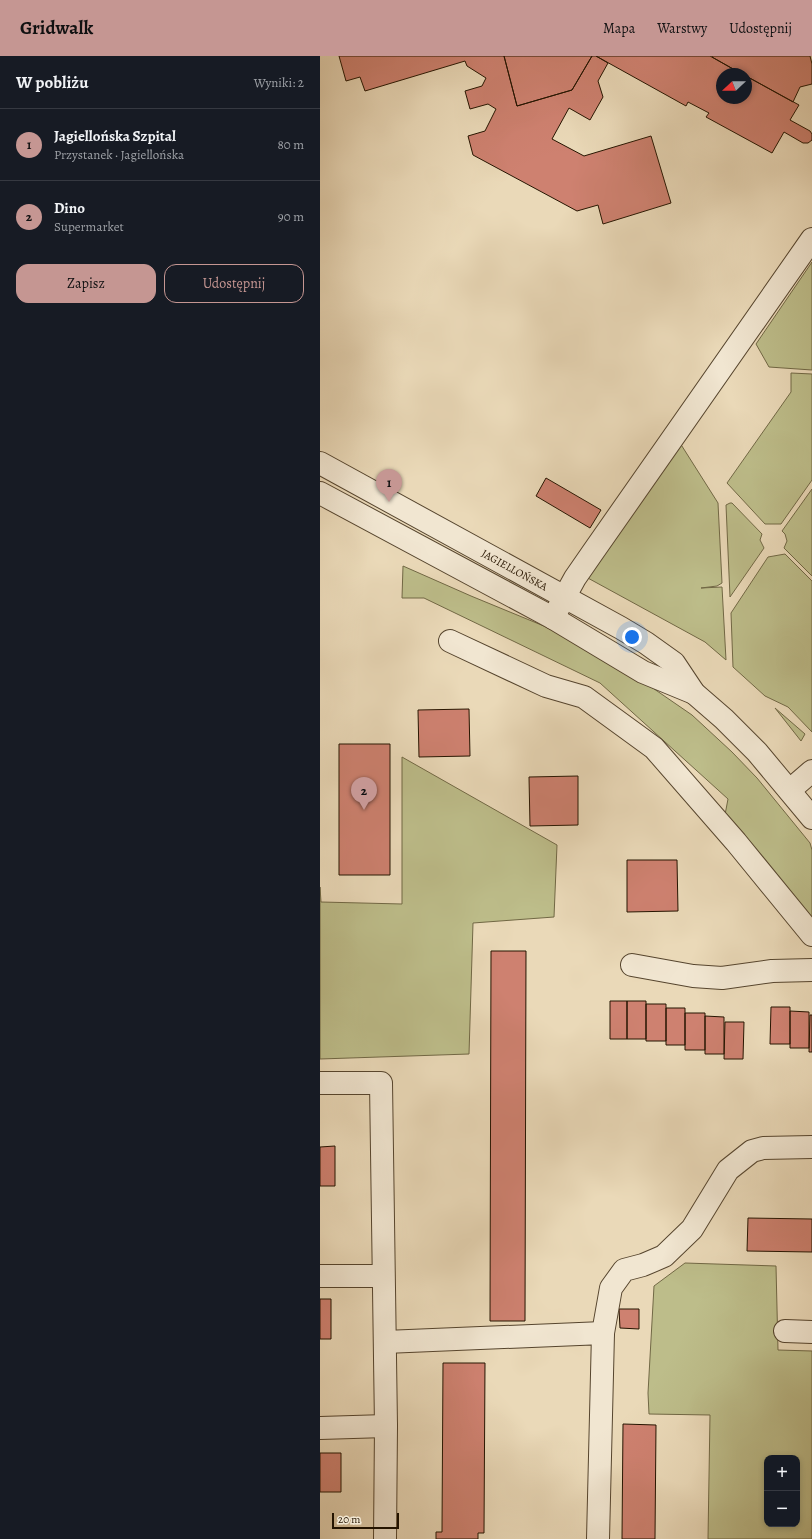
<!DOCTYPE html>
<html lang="pl">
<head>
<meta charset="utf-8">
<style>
  :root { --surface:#171b24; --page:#242831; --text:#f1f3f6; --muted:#9ea1a6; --line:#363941; --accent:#c59692 }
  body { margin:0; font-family:Alegreya,serif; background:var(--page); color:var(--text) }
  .controls { position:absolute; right:12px; bottom:12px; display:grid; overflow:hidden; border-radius:8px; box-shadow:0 2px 6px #0003 }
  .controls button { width:36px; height:36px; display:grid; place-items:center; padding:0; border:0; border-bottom:1px solid var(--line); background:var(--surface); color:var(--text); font:20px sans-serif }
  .compass { position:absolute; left:396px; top:12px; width:36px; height:36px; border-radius:50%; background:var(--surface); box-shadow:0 2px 6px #0003; rotate:248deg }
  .scale { position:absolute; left:12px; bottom:10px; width:67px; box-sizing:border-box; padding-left:4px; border:2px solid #251400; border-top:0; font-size:11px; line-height:14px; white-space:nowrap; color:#251400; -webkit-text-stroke:3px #f1e6d1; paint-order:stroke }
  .you { position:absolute; left:312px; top:581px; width:14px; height:14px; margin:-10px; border:3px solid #fff; border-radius:50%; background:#1a73e8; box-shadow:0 0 0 6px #1a73e833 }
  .badge { display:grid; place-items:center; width:26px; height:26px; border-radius:50%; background:var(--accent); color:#111; font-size:13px; font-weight:700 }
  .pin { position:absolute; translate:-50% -33px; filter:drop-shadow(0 1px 2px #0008) }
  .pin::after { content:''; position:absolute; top:21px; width:14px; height:12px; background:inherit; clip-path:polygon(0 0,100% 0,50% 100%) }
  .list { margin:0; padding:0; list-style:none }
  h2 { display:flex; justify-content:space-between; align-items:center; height:52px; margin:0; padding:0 16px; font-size:17px }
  h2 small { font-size:13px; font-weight:400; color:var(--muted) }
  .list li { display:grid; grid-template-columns:26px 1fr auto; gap:12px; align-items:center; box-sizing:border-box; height:72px; padding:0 16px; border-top:1px solid var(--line) }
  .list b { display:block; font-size:15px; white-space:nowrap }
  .list p { margin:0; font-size:13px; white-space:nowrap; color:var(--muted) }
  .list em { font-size:13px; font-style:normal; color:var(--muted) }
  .actions { display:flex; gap:8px; padding:12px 16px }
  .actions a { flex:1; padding:9px 0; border:1px solid var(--accent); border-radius:12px; text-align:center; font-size:14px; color:var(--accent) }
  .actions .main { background:var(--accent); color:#111 }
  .map { position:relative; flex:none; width:492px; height:1483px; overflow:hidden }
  header { display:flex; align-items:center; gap:24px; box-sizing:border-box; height:56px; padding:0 20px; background:var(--accent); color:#111 }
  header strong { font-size:19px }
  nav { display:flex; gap:22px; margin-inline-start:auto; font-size:14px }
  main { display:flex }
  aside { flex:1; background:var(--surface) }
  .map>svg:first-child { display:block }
  .green { fill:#bdbd8a; stroke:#716845; fill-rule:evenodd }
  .building { fill:#ce8170; stroke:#251400 }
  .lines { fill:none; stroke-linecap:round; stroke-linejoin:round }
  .minor-casing { stroke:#56452e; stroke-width:24 }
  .minor { stroke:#f1e6d1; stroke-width:22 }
  .labels { text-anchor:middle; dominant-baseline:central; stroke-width:3.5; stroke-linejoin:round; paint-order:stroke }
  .street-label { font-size:11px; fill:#251400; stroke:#f1e6d1 }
</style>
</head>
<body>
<header>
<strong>Gridwalk</strong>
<nav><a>Mapa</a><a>Warstwy</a><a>Udostępnij</a></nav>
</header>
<main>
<aside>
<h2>W pobliżu<small>Wyniki: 2</small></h2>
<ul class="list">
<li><span class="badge">1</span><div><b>Jagiellońska Szpital</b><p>Przystanek · Jagiellońska</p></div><em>80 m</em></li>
<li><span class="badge">2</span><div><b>Dino</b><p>Supermarket</p></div><em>90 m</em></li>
</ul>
<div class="actions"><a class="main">Zapisz</a><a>Udostępnij</a></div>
</aside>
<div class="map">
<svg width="492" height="1483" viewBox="0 0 492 1483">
  <rect width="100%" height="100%" fill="#ead9b8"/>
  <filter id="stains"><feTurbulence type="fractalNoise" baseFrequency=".005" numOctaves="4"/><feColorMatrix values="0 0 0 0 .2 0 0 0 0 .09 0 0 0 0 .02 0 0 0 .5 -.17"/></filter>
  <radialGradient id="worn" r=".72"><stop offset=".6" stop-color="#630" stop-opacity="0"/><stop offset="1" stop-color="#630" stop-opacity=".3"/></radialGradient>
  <path class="green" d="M492,206v108l-43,-3 -13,-23z
    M471,317l21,1v106l-31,44h-16l-38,-41 64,-91z
    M360,387l38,60 4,80 -5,3 -16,2 21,-1 4,73 -21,-18 -119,-65z
    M492,433v87l-28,-28 3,-7 -2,-7 -3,-3z
    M410,447h2l30,31 -2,6 4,8 -34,49 -4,-92z
    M465,498l27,27v151l-24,-25 -23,-11 -32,-29 -2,-54 37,-56z
    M83,510l68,30 85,35 88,51 48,33 40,37 25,26 53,65 2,7v74l-88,-104 4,-21 -128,-116 -176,-85h-22z
    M455,652l30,26 -4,7z
    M82,701l155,88 -3,72 -81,6 -4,131 -149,5v-172l1,15 81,2z
    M365,1207l91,3 2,84 34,1v188h-104l2,-124 -61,-1 -1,-21 6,-107zM447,1402h30v66h-30z"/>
  <path class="building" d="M19,0h165l13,50 55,-16 20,-34h4l12,7 -10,18 5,16 -13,23 -21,-12 -17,31 32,17 67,-20 20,67 -68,21 -5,-19 -21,6 -104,-56 -5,-19 17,-5 11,-22 -8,-5 -18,5 -5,-18 17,-5 4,-8 -19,-12 -2,-5 -100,30 -5,-14 -14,4z
    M184,0h88l-20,34 -55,16z
    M276,0h114l32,18h-20v24h24v-22l53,29 -9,15 20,11 2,3v6l-4,3h-5l-19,-11 -12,21 -66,-36 3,-4 -21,-11 -2,4z
    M392,0h98l2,8v20l-12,3 -7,15 -47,-26v-2h-4l-30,-17z
    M226,422l55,32 -11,18 -54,-32z
    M149,653l1,47 -51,1 -1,-47z
    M19,688h51v131h-51z
    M258,720v49l-48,1 -1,-49z
    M307,804h50l1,51 -51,1z
    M171,895h35l-1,370h-35z
    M290,945h17v38h-17z
    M307,945h19v38h-19z
    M326,948h20v37h-20z
    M451,951h19v37h-20z
    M346,952h19v37h-19z
    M470,955l19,1v36h-19z
    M365,957h20v37h-20z
    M490,959h2v37h-3z
    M385,960l19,1v37h-19z
    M405,966h19l-1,37h-19z
    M15,1090v40h-15v-39z
    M428,1162l64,1v33l-65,-1z
    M0,1243h11v40h-11z
    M299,1253h20v20l-19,-1z
    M123,1307h42l-1,170h-6v6h-42v-7h6z
    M303,1368l33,1 -1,114h-33z
    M0,1397h21v39h-21z"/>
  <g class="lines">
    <defs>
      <g id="minor">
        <path id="s1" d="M0,407l301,165 25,15 28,20 20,30 30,26 33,33 55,66"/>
        <path d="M0,437l233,125 90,54 51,21"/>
        <path d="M233,562l22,-40 18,-26 219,-313"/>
        <path d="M130,585l96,45 38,11 70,51 82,94 76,93"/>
        <path d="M470,734l22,-19"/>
        <path d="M312,909l61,11 29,2 50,-7 40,-1"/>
        <path d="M0,1027h61l5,343 -1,113"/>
        <path d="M0,1220h63"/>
        <path d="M465,1275l27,1"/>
        <path d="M283,1277l8,-45 13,-18 19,-5 21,-9 28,-27 36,-59 24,-19 11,-3 49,-1"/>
        <path d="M65,1286l218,-9 -5,206"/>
        <path d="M0,1372l66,-2"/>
      </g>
    </defs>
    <use href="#minor" class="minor-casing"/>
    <use href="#minor" class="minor"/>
  </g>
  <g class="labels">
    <g class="street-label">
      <text stroke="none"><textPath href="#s1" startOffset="222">JAGIELLOŃSKA</textPath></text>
    </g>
  </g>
  <rect width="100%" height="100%" filter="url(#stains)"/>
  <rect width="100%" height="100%" fill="url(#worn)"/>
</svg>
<div class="controls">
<button>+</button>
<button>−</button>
</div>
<svg class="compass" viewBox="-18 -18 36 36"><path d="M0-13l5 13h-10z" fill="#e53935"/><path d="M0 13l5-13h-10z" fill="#9ea1a6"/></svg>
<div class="scale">20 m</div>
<div class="you"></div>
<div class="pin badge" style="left:69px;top:446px">1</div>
<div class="pin badge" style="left:44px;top:754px">2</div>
</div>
</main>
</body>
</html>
